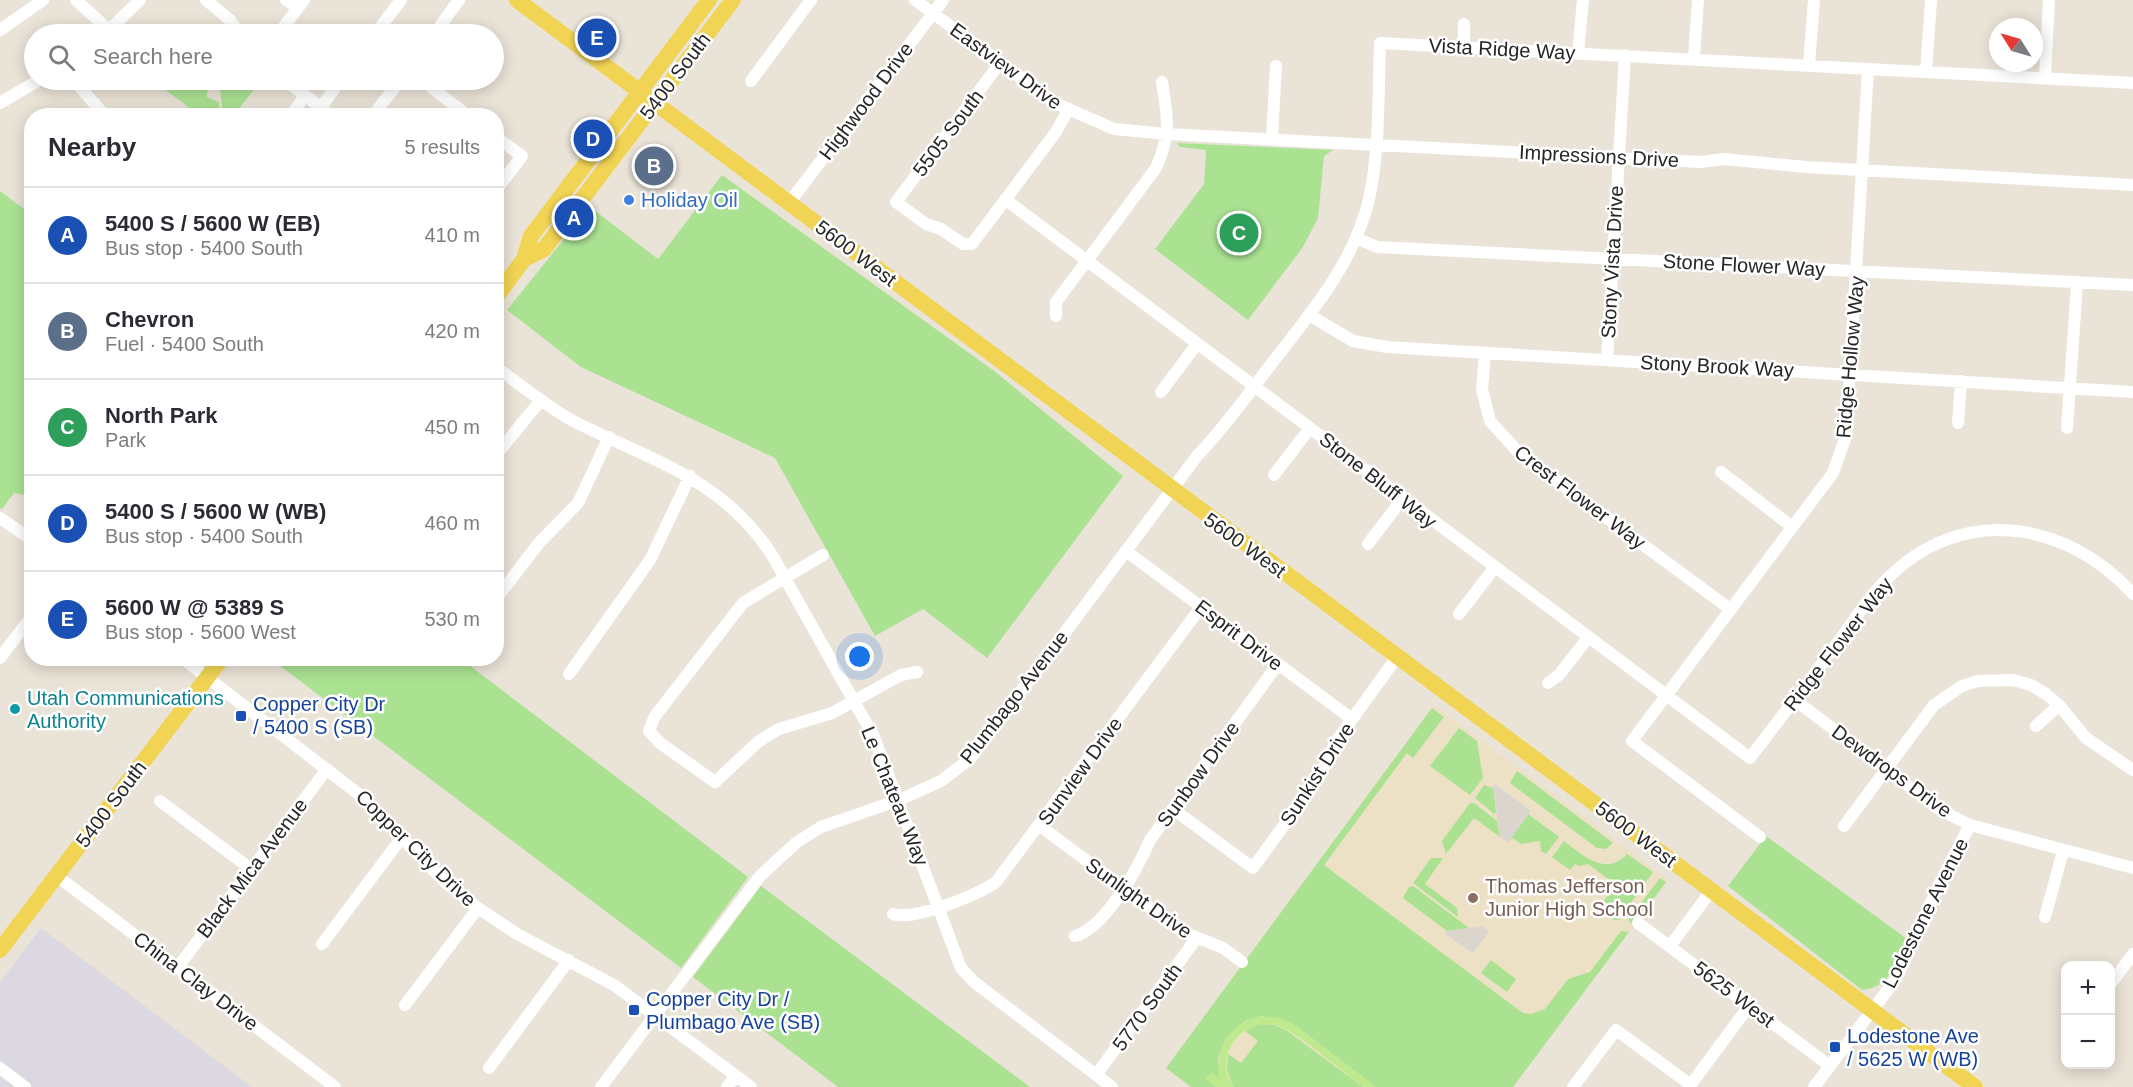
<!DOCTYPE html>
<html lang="en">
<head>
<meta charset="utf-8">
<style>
  :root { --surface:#fff; --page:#f2f2f3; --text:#2b2b33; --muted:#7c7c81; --line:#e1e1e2; --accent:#111827 }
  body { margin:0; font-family:Arial,sans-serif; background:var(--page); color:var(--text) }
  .controls { position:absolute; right:18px; bottom:18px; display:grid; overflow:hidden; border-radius:12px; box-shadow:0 3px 15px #0003 }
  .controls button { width:54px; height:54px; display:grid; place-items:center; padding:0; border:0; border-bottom:2px solid var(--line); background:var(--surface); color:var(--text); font:30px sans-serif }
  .compass { position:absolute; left:1989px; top:18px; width:54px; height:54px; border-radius:50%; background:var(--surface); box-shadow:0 3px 15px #0003; rotate:307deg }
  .you { position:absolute; left:860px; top:657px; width:21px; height:21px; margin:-15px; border:4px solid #fff; border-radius:50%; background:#1a73e8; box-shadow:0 0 0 9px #1a73e833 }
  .badge { display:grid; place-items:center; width:39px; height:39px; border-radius:50%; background:var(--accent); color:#fff; font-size:20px; font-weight:700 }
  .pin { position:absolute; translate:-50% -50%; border:3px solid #fff; box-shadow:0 2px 6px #0006 }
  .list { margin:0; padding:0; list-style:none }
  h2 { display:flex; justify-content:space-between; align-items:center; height:78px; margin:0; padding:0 24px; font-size:26px }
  h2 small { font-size:20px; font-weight:400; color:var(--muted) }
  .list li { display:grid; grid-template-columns:39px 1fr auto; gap:18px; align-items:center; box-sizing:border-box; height:96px; padding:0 24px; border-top:2px solid var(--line) }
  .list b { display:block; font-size:22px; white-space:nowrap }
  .list p { margin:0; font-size:20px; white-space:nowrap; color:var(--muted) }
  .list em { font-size:20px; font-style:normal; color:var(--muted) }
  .icon { flex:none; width:33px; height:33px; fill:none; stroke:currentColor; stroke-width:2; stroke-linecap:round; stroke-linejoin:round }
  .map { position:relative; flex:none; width:2133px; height:1087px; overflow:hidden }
  .search { position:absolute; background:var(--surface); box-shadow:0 3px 15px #0003; left:24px; top:24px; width:480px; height:66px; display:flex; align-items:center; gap:15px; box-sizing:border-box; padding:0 21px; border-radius:33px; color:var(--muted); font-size:22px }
  .panel { position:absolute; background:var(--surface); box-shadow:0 3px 15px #0003; left:24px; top:108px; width:480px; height:558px; border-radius:24px }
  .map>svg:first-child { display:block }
  .industrial { fill:#dbd8e1 }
  .education { fill:#ece1c5 }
  .green { fill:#aae292 }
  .pitch { fill:#beea8d }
  .plaza { fill:#dad6ce }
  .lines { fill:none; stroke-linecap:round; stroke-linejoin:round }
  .minor { stroke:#fff; stroke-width:12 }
  .major { stroke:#f1d454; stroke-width:16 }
  .shop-dot { fill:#3f7fe0; stroke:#fff; stroke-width:2 }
  .culture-dot { fill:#0f9aa8; stroke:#fff; stroke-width:2 }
  .transit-dot { fill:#1a4fb4; stroke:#fff; stroke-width:2 }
  .education-dot { fill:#8d6e63; stroke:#fff; stroke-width:2 }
  .labels { text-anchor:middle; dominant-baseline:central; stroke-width:5; stroke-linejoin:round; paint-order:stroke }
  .street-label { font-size:20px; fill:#262626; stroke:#fff }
  .shop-label { font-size:20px; fill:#366cbe; stroke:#fff; text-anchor:start }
  .culture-label { font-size:20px; fill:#0d838f; stroke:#fff; text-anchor:start }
  .transit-label { font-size:20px; fill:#164399; stroke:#fff; text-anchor:start }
  .education-label { font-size:20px; fill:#785e54; stroke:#fff; text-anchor:start }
</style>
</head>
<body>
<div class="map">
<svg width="2133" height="1087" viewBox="0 0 2133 1087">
  <rect width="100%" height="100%" fill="#eae3d7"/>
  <path class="industrial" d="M41,928l211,159h-252v-105z"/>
  <path class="education" d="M1434,705l234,175 -155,207h-322l-25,-19z"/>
  <path class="green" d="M160,80h43l5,3 -1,14 12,5 1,13h-21l-36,-27z
    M219,80h34l2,8 -21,27h-11z
    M1177,143l156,7 -9,6 -6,62 -15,29 -55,73 -93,-71 49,-65 2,-34 -26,-3z
    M722,175l272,196 129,105 -136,182 -64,-49 -48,27 -100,-178 -194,-91 -74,-57 83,-103 68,52z
    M0,191l32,24 -1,281 -17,-3 -12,16 -2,-1z
    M271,659h190l287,218 -67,91z
    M1432,708l12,9 -31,41 -6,-5 -83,112 199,148 8,1 14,-5 23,-30 22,-7 31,-41 8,1 -116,155h-137l-83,-63 -31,-8 -17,5 -20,19 -7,18 2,22 -14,-1 10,8h-25l-25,-19z
    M1459,728l18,13 6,37 -13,17 -40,-29z
    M1517,771l96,72 -7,6 -9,-1 -87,-65z
    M1484,785l9,3 3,24 -2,2 -19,-16z
    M1470,803h4l23,18 3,16 -26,-19 -28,36 -4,-13z
    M1528,814l31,23 -13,17 -5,-3 -1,-10 -19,3 -10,-7z
    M1766,836l141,103c-10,23 -17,49 -45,51l-134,-104z
    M1564,841c20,15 41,36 63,13l26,18 -34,48h-5l-14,-14 11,-15 -4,-4 4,-6 -23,-17 -9,2 -4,-2 -5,6 -18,-13z
    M1431,858h12l-18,26 32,24 1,9 -45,-34z
    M1660,878l6,4 -32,43 -6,-5z
    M761,886l269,201h-192l-145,-110z
    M1413,886l56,42 -22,3 -44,-33 6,-11z
    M1491,960l25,19 -9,13 -26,-19z
    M1259,1024l15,1 12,5 77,57h-130l-6,-17 1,-16 13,9 17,-22 -13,-10z"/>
  <path class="pitch" d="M1262,1016l18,2 13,6 83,63h-13c-20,-15 -62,-52 -82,-60 -20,-8 -42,2 -51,21 -6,12 -5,27 3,39h-17l-11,-8 6,-7 9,7c-6,-32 11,-57 42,-63z"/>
  <path class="plaza" d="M1495,784l36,27 -23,32 -8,-6 -7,-50z
    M1482,926l7,6 -16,21 -28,-19 2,-3z"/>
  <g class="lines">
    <path class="minor" d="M76,0l34,31
      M206,0l24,20 10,14
      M286,0l12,8
      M915,0l140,103 59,26 53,5 534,28 23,-3 82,8 327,18
      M0,30l43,-30
      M105,34l35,-34
      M278,34l26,-34
      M375,34l26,-34
      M434,34l25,-34
      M1464,46v-22
      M1578,53l5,-53
      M1694,58l4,-58
      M1000,63l-104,139 30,22 15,5 22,15h9l84,-112 12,-22
      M1809,64l5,-64
      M1926,71l5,-71
      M2045,77l4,-77
      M74,80l31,36
      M285,80l47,36
      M422,80l46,36
      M751,81l60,-81
      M0,103l39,-23
      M321,107l20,-27
      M291,116l14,-21
      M372,116l29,-36
      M496,137l26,19 -26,34
      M1272,138l4,-72
      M1006,200l744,558c29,-38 59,-77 88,-116 15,-20 29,-43 47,-61 74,-77 180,-62 248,13
      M789,203l154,-203
      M1356,238l21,9 756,38
      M1309,315l44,26 34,6 746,45
      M1056,316v-14l100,-134c15,-33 12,-51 6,-86
      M1485,353l-3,36 8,32 29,32 211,156
      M1607,360l18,-305
      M496,367c26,19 51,40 79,55 76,38 148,57 197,133l102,182 87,231 13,14 138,105
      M1161,392l36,-48
      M1958,423l3,-42
      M2067,428l10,-144
      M496,455l45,-55
      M1721,472l70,54
      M1274,475l36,-47
      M0,518l32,22
      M1368,544l35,-46
      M1126,551l226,168
      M823,555l-80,48 -88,113 -6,15 11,12 55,39 44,-41 20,-12 53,-16 69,-38 16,-3
      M496,599l43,-56 39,-40 31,-66
      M1459,614l36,-47
      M0,658l32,-42
      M182,658l179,138 84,86 33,26 39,26 97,51 137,102
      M569,674l81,-114 40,-84
      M1548,683l11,-8 29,-37
      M1795,700l145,110 30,15 163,43
      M2036,726l23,-21
      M160,801l91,68
      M1173,809l80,59 66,-91 18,-37 60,-83
      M1040,826l141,105 42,17 19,14
      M1844,826l90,-121 28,-19 16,-5 35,-1 18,5 15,9 13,11 27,33 47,32
      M1760,837l-128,-96 201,-268 13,-37 22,-367
      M57,876l278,211
      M893,914c21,7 84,-19 103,-32l205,-275
      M2045,917l18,-66
      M1638,923l192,143
      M1075,936c30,-8 63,-68 75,-96l128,-176
      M322,944l81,-108
      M1670,946l41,-55
      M178,967l149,-198
      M2110,985l23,-31
      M405,1005l73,-97
      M0,1068l25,19
      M489,1068l80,-108
      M1096,1075l100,-136
      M601,1087l159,-211 37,-34 24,-15 78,-27 42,-19 30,-23 226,-302c27,-28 49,-59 72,-89 40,-52 85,-103 100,-168 11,-50 9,-105 11,-156l753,40
      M727,1087l9,-11
      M1573,1087l43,-57 75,55
      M1689,1087l60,-81
      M1814,1087l82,-108 43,-94 31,-60"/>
    <path class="major" d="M517,0l1458,1087
      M524,259l20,-10 189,-249
      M496,297l28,-38 7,-23 178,-236
      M0,950l222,-292"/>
  </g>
  <circle class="shop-dot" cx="629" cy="200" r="6"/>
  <circle class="culture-dot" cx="15" cy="709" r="6"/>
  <g class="transit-dot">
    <rect x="235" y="710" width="12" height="12" rx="3"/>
    <rect x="628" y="1004" width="12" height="12" rx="3"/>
    <rect x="1829" y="1041" width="12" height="12" rx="3"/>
  </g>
  <circle class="education-dot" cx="1473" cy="898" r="6"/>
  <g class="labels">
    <g class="street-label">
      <text transform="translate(1502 49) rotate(3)">Vista Ridge Way</text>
      <text transform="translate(1006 66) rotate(36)">Eastview Drive</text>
      <text transform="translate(675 76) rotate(-53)">5400 South</text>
      <text transform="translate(866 101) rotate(-53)">Highwood Drive</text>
      <text transform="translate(948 133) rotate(-53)">5505 South</text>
      <text transform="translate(1599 156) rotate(3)">Impressions Drive</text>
      <text transform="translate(856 253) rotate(37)">5600 West</text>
      <text transform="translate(1612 262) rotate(-87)">Stony Vista Drive</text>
      <text transform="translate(1744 265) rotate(3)">Stone Flower Way</text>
      <text transform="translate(1850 357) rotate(-85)">Ridge Hollow Way</text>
      <text transform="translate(1717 366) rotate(3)">Stony Brook Way</text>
      <text transform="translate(1378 480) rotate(38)">Stone Bluff Way</text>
      <text transform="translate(1580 497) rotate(37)">Crest Flower Way</text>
      <text transform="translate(1245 545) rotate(36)">5600 West</text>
      <text transform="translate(1239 635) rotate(37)">Esprit Drive</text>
      <text transform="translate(1838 644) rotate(-52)">Ridge Flower Way</text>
      <text transform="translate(1014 697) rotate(-52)">Plumbago Avenue</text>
      <text transform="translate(1080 771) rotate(-54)">Sunview Drive</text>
      <text transform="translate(1892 771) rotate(36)">Dewdrops Drive</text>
      <text transform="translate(1198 774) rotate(-54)">Sunbow Drive</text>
      <text transform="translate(1317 774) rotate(-57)">Sunkist Drive</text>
      <text transform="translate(895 796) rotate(68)">Le Chateau Way</text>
      <text transform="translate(111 804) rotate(-53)">5400 South</text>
      <text transform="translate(1636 834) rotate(37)">5600 West</text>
      <text transform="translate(416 848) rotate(44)">Copper City Drive</text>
      <text transform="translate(252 868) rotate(-53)">Black Mica Avenue</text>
      <text transform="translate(1139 898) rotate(35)">Sunlight Drive</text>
      <text transform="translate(1925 913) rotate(-63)">Lodestone Avenue</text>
      <text transform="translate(196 981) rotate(37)">China Clay Drive</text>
      <text transform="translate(1734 994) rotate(37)">5625 West</text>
      <text transform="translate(1147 1007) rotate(-54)">5770 South</text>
    </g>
    <g class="shop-label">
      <text x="641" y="200">Holiday Oil</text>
    </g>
    <g class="culture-label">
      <text x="27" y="698">Utah Communications<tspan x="27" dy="23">Authority</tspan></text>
    </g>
    <g class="transit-label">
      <text x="253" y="704">Copper City Dr<tspan x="253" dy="23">/ 5400 S (SB)</tspan></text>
      <text x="646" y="999">Copper City Dr /<tspan x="646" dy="23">Plumbago Ave (SB)</tspan></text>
      <text x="1847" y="1036">Lodestone Ave<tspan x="1847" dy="23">/ 5625 W (WB)</tspan></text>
    </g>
    <g class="education-label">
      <text x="1485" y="886">Thomas Jefferson<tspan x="1485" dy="23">Junior High School</tspan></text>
    </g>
  </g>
</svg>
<div class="controls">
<button>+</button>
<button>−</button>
</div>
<svg class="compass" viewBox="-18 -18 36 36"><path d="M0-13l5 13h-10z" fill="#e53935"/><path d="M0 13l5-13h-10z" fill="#7c7c81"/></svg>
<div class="you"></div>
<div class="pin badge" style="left:574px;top:218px;background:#1a4fb4">A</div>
<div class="pin badge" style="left:654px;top:166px;background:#5c6f8a">B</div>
<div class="pin badge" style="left:1239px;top:233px;background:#2e9e5b">C</div>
<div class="pin badge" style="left:593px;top:139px;background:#1a4fb4">D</div>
<div class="pin badge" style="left:597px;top:38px;background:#1a4fb4">E</div>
<div class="search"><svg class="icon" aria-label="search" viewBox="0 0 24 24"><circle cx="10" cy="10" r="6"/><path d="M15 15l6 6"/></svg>Search here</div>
<section class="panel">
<h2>Nearby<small>5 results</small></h2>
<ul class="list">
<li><span class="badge" style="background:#1a4fb4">A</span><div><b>5400 S / 5600 W (EB)</b><p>Bus stop · 5400 South</p></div><em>410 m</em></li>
<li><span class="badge" style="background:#5c6f8a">B</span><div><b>Chevron</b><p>Fuel · 5400 South</p></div><em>420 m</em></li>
<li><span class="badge" style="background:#2e9e5b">C</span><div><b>North Park</b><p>Park</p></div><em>450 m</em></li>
<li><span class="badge" style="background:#1a4fb4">D</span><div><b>5400 S / 5600 W (WB)</b><p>Bus stop · 5400 South</p></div><em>460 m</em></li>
<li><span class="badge" style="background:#1a4fb4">E</span><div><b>5600 W @ 5389 S</b><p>Bus stop · 5600 West</p></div><em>530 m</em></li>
</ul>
</section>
</div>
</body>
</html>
